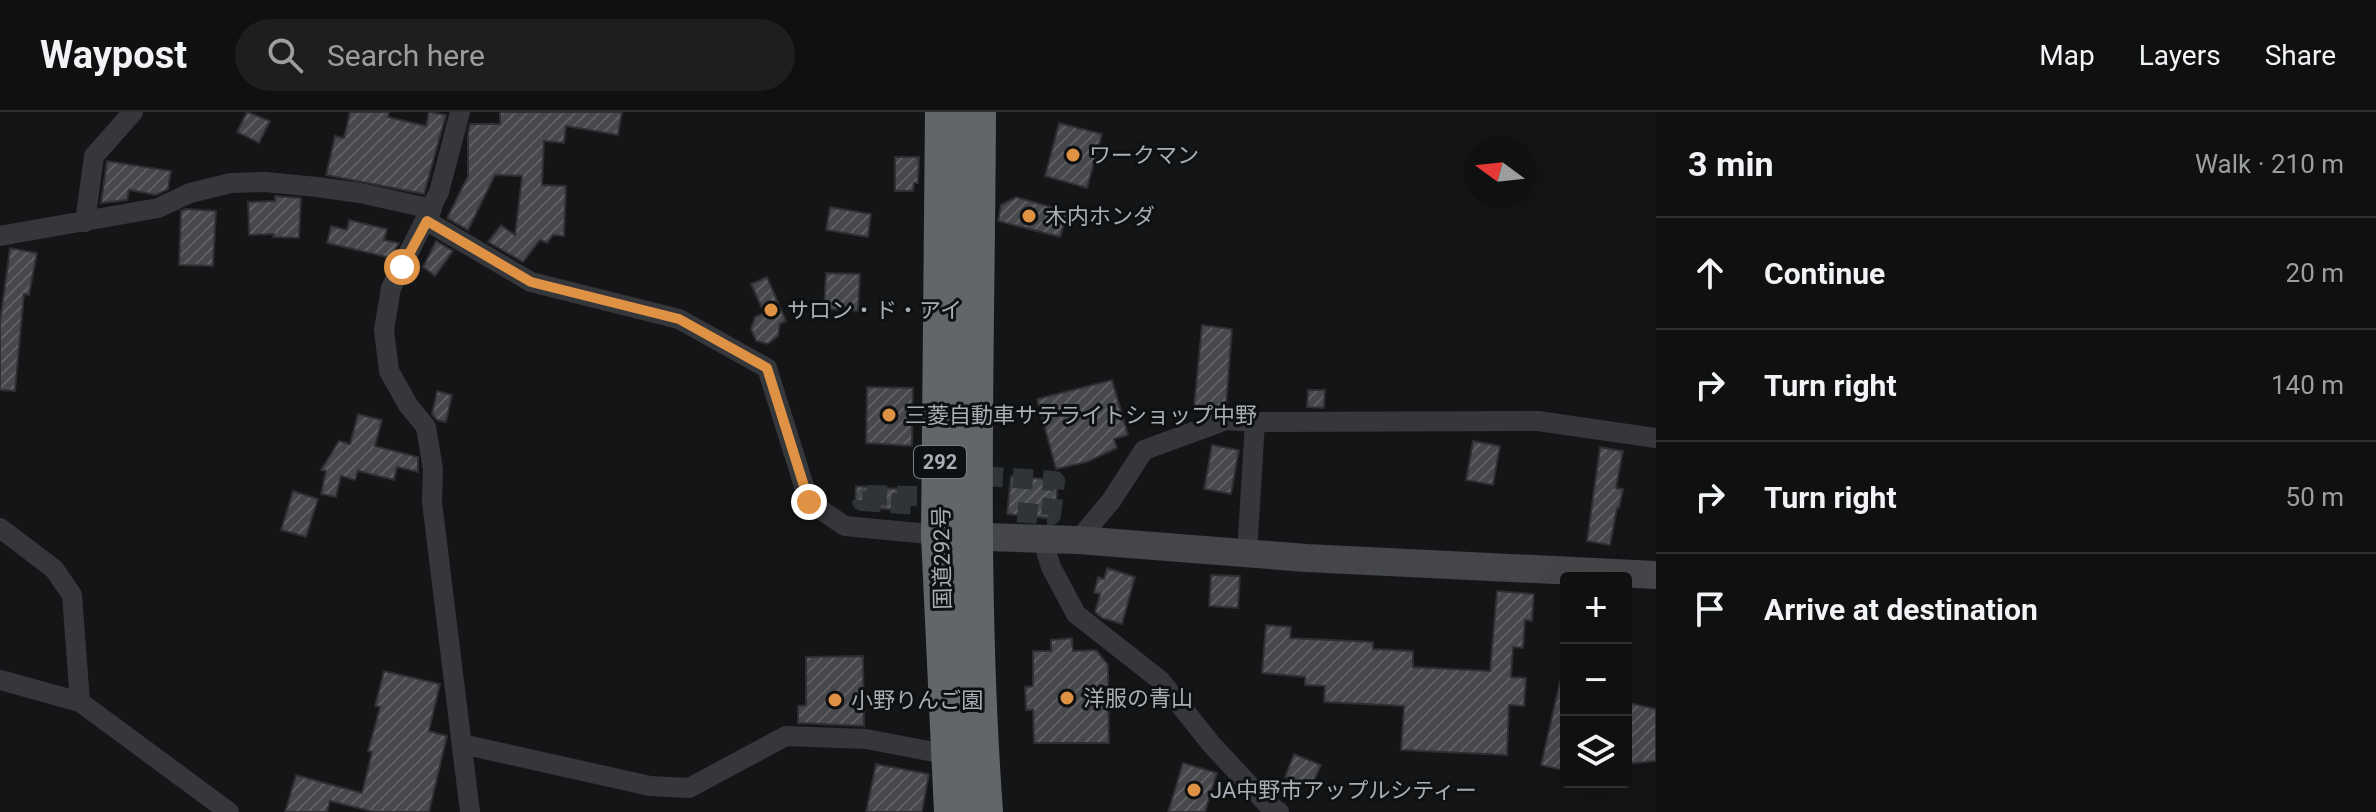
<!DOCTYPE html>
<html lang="en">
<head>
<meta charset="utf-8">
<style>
  :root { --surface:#0f1010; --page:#1d1e1e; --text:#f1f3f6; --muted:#9b9d9f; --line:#2f3030 }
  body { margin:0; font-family:Roboto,"Noto Sans JP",sans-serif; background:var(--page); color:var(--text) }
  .controls { position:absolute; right:24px; bottom:24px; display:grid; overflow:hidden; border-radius:8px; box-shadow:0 8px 32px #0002 }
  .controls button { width:72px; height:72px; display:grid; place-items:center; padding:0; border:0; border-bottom:2px solid var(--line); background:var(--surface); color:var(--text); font:40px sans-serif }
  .compass { position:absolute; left:1464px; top:24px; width:72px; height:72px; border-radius:50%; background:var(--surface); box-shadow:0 8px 32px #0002; rotate:285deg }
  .stop { position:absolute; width:24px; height:24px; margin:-18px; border:6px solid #df9243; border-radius:50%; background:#fff }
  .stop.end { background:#df9243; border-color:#fff; box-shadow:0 2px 8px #0008 }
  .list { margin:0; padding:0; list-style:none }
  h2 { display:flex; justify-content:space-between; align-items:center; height:104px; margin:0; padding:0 32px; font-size:34px }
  h2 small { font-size:26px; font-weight:400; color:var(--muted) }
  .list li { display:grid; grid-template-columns:52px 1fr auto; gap:24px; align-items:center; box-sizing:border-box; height:112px; padding:0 32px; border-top:2px solid var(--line) }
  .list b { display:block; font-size:30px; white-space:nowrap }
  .list em { font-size:26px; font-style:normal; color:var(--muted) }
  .icon { flex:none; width:44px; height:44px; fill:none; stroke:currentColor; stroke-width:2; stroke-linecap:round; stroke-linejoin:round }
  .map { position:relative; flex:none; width:1656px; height:700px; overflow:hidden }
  header { display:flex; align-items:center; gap:48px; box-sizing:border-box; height:112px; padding:0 40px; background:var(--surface); border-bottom:2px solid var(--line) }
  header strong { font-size:38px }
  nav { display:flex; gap:44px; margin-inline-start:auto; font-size:28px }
  .search { width:560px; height:72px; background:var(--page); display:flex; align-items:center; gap:20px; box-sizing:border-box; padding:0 28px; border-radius:44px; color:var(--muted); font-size:30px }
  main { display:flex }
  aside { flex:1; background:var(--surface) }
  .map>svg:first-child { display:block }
  .building { fill:url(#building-hatch); stroke:#2f2f32; stroke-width:2 }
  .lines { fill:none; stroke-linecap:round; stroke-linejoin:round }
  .street-tunnel { stroke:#313436; stroke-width:20; stroke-dasharray:20 10; stroke-linecap:butt }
  .street { stroke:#36373a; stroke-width:20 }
  .secondary { stroke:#44464a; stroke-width:28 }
  .highway { stroke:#62666b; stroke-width:38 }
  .route { stroke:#df9243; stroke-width:10 }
  .poi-dot { fill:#df9243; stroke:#0f1011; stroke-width:3 }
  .labels { text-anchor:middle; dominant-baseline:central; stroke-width:6; stroke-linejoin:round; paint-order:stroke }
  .shield { fill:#0f1011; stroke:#797f84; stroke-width:2 }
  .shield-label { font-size:20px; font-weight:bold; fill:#a7aeb5 }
  .poi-label { font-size:22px; fill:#a7aeb5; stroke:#0f1011; text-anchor:start }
  .street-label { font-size:22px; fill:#a7aeb5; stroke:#0f1011 }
</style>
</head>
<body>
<header>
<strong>Waypost</strong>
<div class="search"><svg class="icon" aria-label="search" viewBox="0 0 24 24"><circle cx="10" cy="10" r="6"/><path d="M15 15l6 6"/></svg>Search here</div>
<nav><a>Map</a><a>Layers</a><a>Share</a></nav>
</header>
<main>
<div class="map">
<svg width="1656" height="700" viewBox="0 0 1656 700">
  <defs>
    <pattern id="building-hatch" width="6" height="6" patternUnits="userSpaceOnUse" patternTransform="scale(2)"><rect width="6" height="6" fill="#46484b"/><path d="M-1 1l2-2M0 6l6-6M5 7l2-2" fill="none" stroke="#5e6063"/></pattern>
  </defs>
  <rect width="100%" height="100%" fill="#141516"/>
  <path class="building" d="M247,0l23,9 -11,22 -22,-11z
    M350,0h39l-1,5 38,9 3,-14 17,3 -22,79 -98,-19 9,-39 9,2z
    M500,0h122l-4,23 -52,-9 -2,17 -20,-2 -2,44 24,1 -2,50 -11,-1 -6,8 -7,-3 -17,22 -35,-20 13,-17 14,10 7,-59 -27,-1 -27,55 -21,-12 21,-42v-42l2,-10h30z
    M1059,11l43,11 -15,54 -42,-12z
    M895,45h24l-1,26h-4l-1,8h-18z
    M107,49l64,10 -3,18 -12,6 -27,-5 -2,10 -26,3z
    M275,84l26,2 -2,40 -26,-1 1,-3 -25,1 -1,-33 27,-1z
    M1016,85l52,15 -8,25 -62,-16 3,-16z
    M830,95l41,7 -3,23 -42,-7z
    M186,97l30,2 -3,55 -34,-1 2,-54z
    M349,108l38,9 -3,11 15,3 -8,15 -64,-15 4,-17 16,4z
    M436,129l17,10 -18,25 -12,-9z
    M10,136l27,5 -8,42 -5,-1 -9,97 -15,-1v-68z
    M826,161l34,1 -2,37 -34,-2z
    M767,165l19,44 -6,3 -2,12 -10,8 -12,-3 -5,-12 4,-12 9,-4 -13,-29z
    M1202,213l30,4 -6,78h-32z
    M1112,268l16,55 -14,4 3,9 -30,14 -31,7 -19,-70z
    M867,275l46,1 -1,58 -46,-3z
    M1308,278h17l-1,18 -17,-1z
    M437,279l15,4 -6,27 -9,-2 -5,-6z
    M358,302l24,6 -7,26 43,11v15l-21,-5 -3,13 -36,-9 -3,9 -14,-4 -5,21 -15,-3 5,-23 -5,-1 18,-29 11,3z
    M1473,329l27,5 -7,39 -27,-5z
    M1212,333l27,5 -8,44 -27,-5z
    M1600,335l23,4 -7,37 7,1 -4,19h-2l-7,37 -23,-4z
    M1011,364l47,4 -3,39 -48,-5z
    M856,374l44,3 -1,21 -44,-3z
    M293,379l25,8 -12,38 -25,-7z
    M1107,456l28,9 -13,47 -20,-6 -7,-6 5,-18 -6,-1 4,-16 6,2z
    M1211,463l29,1 -2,32 -29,-2z
    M1497,479l37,3 -2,27 -7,-1 -2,28 -10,-1 -2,30 15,1 -2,28 -15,-1 -2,50 -106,-5 3,-44 -80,-4 1,-16 -20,-1v-8l-43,-4 4,-48 25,2 -1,11 83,4v7l40,2v16l77,4z
    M1072,526l1,13 23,-1 12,15 1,78h-75l-1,-33h-7l-1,-23 8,-1v-35h18v-11z
    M863,544l1,70 -66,-3v-17l8,-1v-48z
    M384,559l56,13 -11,47 18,5 -18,76h-55l-44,-11 -3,11h-42l11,-37 66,18 10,-41 -4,-1 12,-44 -5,-1z
    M1560,569h6v90l-25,-6z
    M1626,590l30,7v52l-30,3z
    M1294,642l27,11 -10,22 -26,-10z
    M1183,651l34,10 -12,39h-37z
    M876,652l53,10 -7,38h-56z"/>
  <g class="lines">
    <path class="street-tunnel" d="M983,364l72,5 -4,34 -36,-3
      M917,384l-55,-1v6l57,4"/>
    <path class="street" d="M460,0l-21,80 -48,96 -7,42 5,41 19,34 18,22 7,42 -1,33 38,310
      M427,109l104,61 148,37 88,49 42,134 36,24 95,9
      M85,110l9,-66 39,-44
      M0,124l158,-28 32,-15 41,-10 34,-1 52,5 43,6 72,16
      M0,416l54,41 18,26 8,107
      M1078,428l33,-39 33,-51 82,-30 29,2 283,-1 118,17
      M1043,429l8,26 25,47 84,66 52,65 54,58 13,9
      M1247,442l8,-132
      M0,568l80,22 149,110
      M462,632l188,42 39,2 97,-52 80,3 84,16"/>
    <path class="secondary" d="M954,424l124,4 228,18 350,17"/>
    <path class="highway" d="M944,0l-4,423 13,277
      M977,0c-1,233 -10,468 7,700"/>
  </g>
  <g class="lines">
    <path class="route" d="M402,155l25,-46 104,61 148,37 88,49 42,134"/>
  </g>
  <g class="poi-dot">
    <circle cx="1073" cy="43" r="8"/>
    <circle cx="1029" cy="104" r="8"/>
    <circle cx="771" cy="198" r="8"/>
    <circle cx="889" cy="303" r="8"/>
    <circle cx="1067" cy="586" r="8"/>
    <circle cx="835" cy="588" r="8"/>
    <circle cx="1194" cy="678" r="8"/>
  </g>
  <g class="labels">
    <rect class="shield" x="914" y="334" width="52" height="32" rx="6"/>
    <g class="shield-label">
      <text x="940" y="350">292</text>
    </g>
    <g class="poi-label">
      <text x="1089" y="43">ワークマン</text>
      <text x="1045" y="104">木内ホンダ</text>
      <text x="787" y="198">サロン・ド・アイ</text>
      <text x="905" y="303">三菱自動車サテライトショップ中野</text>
      <text x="1083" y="586">洋服の青山</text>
      <text x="851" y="588">小野りんご園</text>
      <text x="1210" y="678">JA中野市アップルシティー</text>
    </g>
    <g class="street-label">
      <text transform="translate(942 446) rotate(-91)">国道292号</text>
    </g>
  </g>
</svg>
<div class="controls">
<button>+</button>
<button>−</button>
<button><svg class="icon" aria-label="layers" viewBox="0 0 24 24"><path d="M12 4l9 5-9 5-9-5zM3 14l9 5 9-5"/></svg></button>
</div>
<svg class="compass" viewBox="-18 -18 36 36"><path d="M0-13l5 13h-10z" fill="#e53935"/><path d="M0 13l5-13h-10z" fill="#9b9d9f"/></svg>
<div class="stop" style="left:402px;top:155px"></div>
<div class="stop end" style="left:809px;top:390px"></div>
</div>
<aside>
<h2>3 min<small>Walk · 210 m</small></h2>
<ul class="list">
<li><svg class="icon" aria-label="ahead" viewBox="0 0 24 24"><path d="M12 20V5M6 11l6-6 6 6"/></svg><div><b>Continue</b></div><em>20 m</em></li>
<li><svg class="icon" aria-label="right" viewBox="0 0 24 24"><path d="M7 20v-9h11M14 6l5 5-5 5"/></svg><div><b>Turn right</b></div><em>140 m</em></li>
<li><svg class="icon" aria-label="right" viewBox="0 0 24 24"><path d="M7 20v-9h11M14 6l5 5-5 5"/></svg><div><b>Turn right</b></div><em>50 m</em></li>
<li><svg class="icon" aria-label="arrive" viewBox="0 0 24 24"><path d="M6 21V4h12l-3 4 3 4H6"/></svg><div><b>Arrive at destination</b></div></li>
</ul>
</aside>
</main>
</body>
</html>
